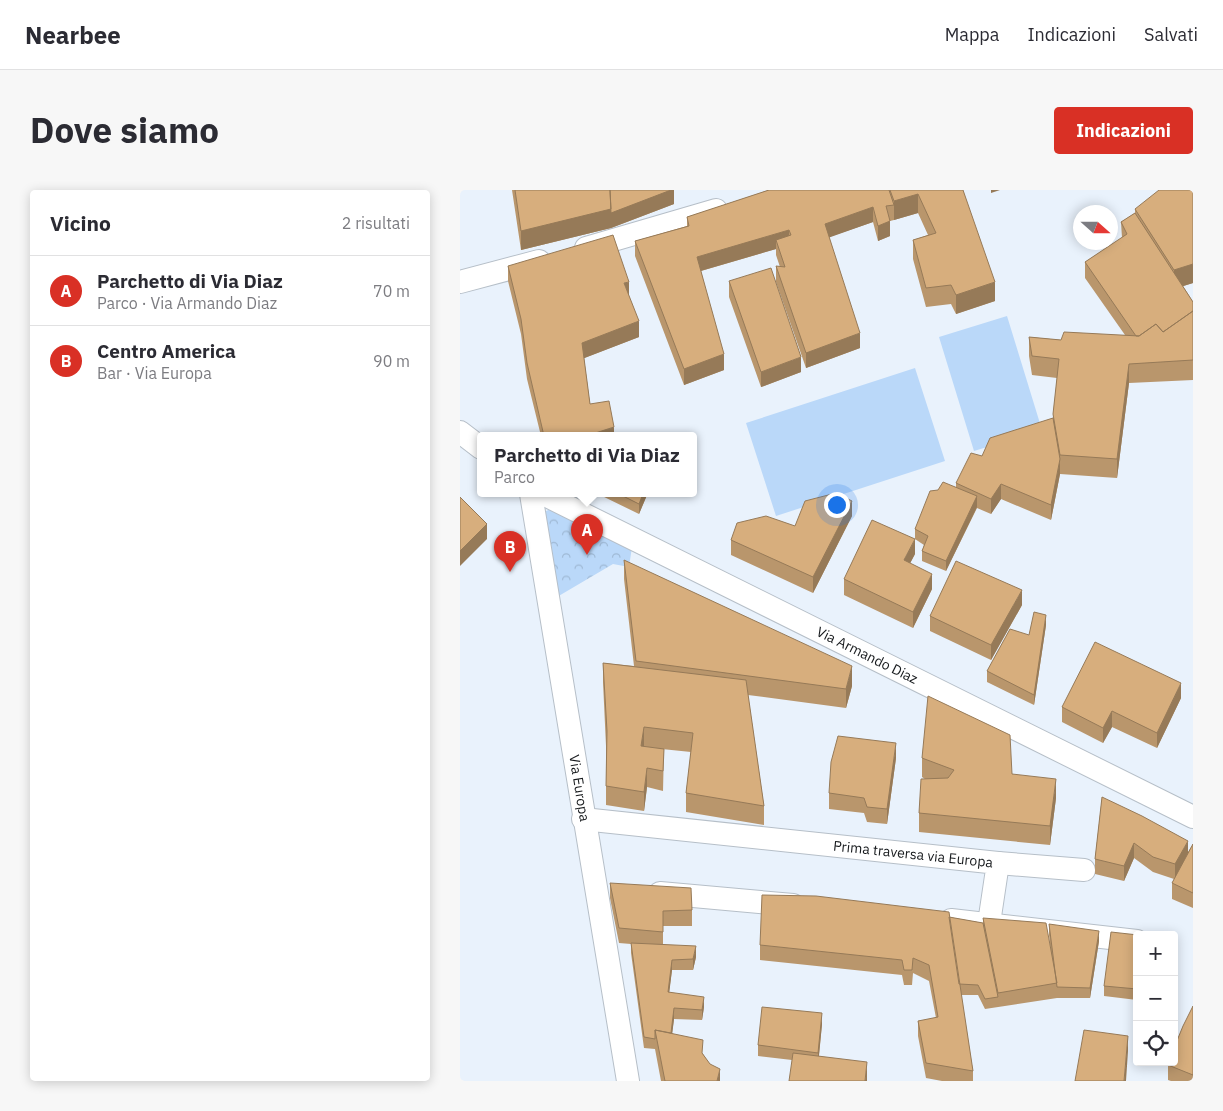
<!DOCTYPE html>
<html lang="it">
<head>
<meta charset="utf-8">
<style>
  :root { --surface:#fff; --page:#f7f7f7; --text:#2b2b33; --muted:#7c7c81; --line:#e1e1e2; --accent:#d93025 }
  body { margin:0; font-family:"IBM Plex Sans",sans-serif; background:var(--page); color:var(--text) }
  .controls { position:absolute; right:15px; bottom:15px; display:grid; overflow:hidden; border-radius:5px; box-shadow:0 2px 12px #0003 }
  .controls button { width:45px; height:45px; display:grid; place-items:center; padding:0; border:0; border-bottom:1px solid var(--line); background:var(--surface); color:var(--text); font:25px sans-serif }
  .compass { position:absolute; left:613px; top:15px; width:45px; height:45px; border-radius:50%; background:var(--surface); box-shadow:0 2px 12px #0003; rotate:111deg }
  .you { position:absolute; left:376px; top:314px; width:18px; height:18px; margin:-12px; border:4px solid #fff; border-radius:50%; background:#1a73e8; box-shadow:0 0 0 8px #1a73e833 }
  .badge { display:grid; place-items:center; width:32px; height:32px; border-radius:50%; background:var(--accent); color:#fff; font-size:16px; font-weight:700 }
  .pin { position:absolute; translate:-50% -41px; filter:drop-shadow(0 1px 2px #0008) }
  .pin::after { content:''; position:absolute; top:26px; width:18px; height:15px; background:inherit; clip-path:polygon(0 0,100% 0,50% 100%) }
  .popup { position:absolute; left:17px; top:242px; width:220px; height:65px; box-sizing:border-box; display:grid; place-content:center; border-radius:5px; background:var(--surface); filter:drop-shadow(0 1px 4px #0005); font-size:16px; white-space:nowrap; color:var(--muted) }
  .popup b { font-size:19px; color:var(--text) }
  .popup::after { content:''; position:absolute; left:50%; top:100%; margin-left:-10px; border:10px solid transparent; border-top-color:var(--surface) }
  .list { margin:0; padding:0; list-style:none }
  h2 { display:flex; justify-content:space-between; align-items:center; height:65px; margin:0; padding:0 20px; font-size:21px }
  h2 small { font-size:16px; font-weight:400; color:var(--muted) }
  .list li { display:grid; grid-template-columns:32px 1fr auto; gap:15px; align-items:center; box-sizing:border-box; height:70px; padding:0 20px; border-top:1px solid var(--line) }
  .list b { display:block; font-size:19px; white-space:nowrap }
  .list p { margin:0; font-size:16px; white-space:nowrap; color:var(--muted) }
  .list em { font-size:16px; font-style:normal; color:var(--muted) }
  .icon { flex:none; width:28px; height:28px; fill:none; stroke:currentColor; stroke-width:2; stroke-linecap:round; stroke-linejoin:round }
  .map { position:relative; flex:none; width:733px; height:891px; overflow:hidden; border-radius:5px }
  header { display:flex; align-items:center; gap:30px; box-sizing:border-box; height:70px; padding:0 25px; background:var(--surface); border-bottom:1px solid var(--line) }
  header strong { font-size:24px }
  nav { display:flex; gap:28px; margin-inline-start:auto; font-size:18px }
  .intro { display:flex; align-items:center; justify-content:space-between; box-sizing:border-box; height:120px; padding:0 30px }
  h1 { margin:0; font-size:35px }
  .button { padding:12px 22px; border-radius:5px; background:var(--accent); color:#fff; font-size:18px; font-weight:700 }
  main { display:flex; gap:30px; padding:0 30px }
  aside { flex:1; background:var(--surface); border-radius:5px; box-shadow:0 2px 12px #0003 }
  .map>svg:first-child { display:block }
  .park { fill:url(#park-crowns) }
  .pitch { fill:#bad8f9 }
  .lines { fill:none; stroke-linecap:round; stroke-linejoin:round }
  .minor-casing { stroke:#b6bfc8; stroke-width:24 }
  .minor { stroke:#fff; stroke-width:22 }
  .wall { fill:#b9966c }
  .shaded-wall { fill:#967a58 }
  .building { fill:#d7ae7d; stroke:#967a58 }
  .labels { text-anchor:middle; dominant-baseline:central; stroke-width:4.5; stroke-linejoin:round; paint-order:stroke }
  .street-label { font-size:14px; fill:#16191c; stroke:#fff }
</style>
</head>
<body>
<header>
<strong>Nearbee</strong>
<nav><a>Mappa</a><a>Indicazioni</a><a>Salvati</a></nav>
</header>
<div class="intro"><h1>Dove siamo</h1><a class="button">Indicazioni</a></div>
<main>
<aside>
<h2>Vicino<small>2 risultati</small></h2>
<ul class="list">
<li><span class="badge">A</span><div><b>Parchetto di Via Diaz</b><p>Parco · Via Armando Diaz</p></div><em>70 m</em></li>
<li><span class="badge">B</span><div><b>Centro America</b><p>Bar · Via Europa</p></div><em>90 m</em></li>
</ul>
</aside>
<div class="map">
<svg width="733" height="891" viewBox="0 0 733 891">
  <defs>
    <pattern id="park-crowns" width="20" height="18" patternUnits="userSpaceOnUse" patternTransform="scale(1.25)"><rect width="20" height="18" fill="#bad8f9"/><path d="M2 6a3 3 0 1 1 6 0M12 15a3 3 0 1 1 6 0" fill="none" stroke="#9fb9d5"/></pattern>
  </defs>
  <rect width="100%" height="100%" fill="#e9f2fc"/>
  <path class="park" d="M90,319l82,38 -3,20 -16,-3 -56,33 -16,-83z"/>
  <path class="pitch" d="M547,126l35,114 -68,21 -35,-114z
    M455,178l30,93 -169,55 -30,-93z"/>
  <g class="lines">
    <defs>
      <g id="minor">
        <path d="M126,58l130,-38"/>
        <path d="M0,92l79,-21"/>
        <path d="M0,242l21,16"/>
        <path id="s1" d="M71,304l97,587"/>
        <path id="s2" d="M83,304l650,323"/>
        <path id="s3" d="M123,629l415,44 -9,60"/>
        <path d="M538,673l86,7"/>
        <path d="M200,703l133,12"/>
        <path d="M491,730l186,21"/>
      </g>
    </defs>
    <use href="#minor" class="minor-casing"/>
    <use href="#minor" class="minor"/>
  </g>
  <path class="wall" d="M52,0h162v14l-63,24 -90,22z
    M309,0h194l32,111 -39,13 -5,-10 -25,3 -13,-48v-19l15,-5 -10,-22 -24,7 -4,1v15l-12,5 -5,-19 -44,15 31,111 -54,20 -30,-86v-16l4,1 -4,-12v-6l-75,22 23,99 -40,15 -49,-129v-15l52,-15v-9z
    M733,0v93l-10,3 10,16v78l-64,3 -12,95 -57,-4 -9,46 -50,-21 -10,15 -14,-6 -31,63 -24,-10v-10l2,-6 -9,-6v-10l41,-42v-4l26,-27 71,-38 4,-40 -25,-3 -3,-19v-19l32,3 64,-5 -40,-57v-16l37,-24 -1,-16 14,-9v-4z
    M48,76l121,30 10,41 -55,21 6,46 24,32h-73l-14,-57 -6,-45 -13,-53z
    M269,91l72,91 -40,15 -32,-90z
    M138,304h49v1l-8,19z
    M392,326l-39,77 -82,-38v-15l64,-14z
    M455,364l-5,9 22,26 -19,39 -69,-33v-16z
    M164,370l228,126 -6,22 -98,-13 16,111v19l-78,-13v-19l5,-41 -39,-4 12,1 -1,42 -16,-4 -3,24 -38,-6v-59l-3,-64v-19l31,3 -10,-87z
    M562,415l-31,55 -61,-29v-15z
    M586,435l-12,80 -47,-23v-11l42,-36z
    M721,508l-24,50 -45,-21 -9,16 -41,-21v-15z
    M436,568l-9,66 -20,-2 -3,-9 -35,-4v-16z
    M462,568l90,16 44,24 -6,47 -131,-13v-19l6,-34 -3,-2z
    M642,607l86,55 5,-8v64l-21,-9v-16l2,-4 -21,-7 -19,-14 -10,23 -29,-7v-15z
    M150,693l82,27v16h-29v18l33,13 -3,13h-21l-3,22 35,15 -2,13 -28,-1 -2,14 31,21 17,27h-59l-6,-32 -11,-1 -13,-95v-9l-12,-1 -9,-45z
    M489,727l34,6v-5l68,35 -2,-18v-11l50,17 -9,57h-33l-72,11 -7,-14h-17l12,76v10h-31l-16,-3 -8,-42v-15l18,-3 -7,-37 -16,-8 -1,12h-8l-2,-10 -142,-15v-15z
    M677,745v65l-33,-4v-10z
    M733,816v75h-22l-3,-1v-15z
    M362,834l-3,32 48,25 -75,-21 -34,-4v-11z"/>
  <path class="shaded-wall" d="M211,0h3v14l-63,24 -90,22v-19z
    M531,0h9l-9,3z
    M458,4v19l-24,7v-19z
    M413,17v15l-48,17v-15z
    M430,31v15l-12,5v-15z
    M329,40v15l-13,-5v9l-79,23v-15z
    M733,74v19l-19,6v-19z
    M169,92v15l-5,-14z
    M535,92v19l-39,13v-19z
    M179,131v16l-57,22v-16z
    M400,143v15l-54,20v-15z
    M264,164v16l-40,15v-16z
    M341,167v15l-40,15v-15z
    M669,174v19l-12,95v-19z
    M154,237v9h-28z
    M600,269v15l-9,46v-15z
    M541,294v15l-10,15v-15z
    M183,304h4v1l-8,19v-10z
    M517,306v11l-31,64v-10z
    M392,311v15l-39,77v-16z
    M27,334v15l-27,27v-15z
    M455,349v15l-11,21v-15z
    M472,384v15l-19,39v-16z
    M562,400v15l-31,55v-15z
    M586,425v10l-12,80v-10z
    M392,476v20l-6,22v-19z
    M721,493v15l-24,50v-15z
    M652,521v16l-9,16v-15z
    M184,537v20l-3,-1z
    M436,553v15l-9,66v-15z
    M187,578v19l-3,24v-19z
    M596,589v19l-6,47v-19z
    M728,651v15l-13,23v-15z
    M674,653v15l-10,23v-15z
    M639,741v10l-9,57v-10z
    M236,756v11l-3,13v-11z
    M212,770v10l-4,33v-11z
    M244,807v10l-2,13v-10z
    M214,818v11l-4,33v-11z
    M362,823v11l-4,40v-11z
    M668,846v15l-2,30h-2z
    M407,872v19h-2z
    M260,879v12h-3z"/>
  <path class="building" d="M55,0h95l1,19 -90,22z
    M150,0h61l-60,23z
    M309,0h120l5,15 -8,1 4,15 -12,5 -5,-19 -48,17 35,109 -54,20 -30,-87 9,1 -9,-27 15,-5 -2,-5 -92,27 27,97 -40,15 -49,-128 54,-15 -2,-9z
    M430,0h73l32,92 -39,13 -5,-10 -25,3 -13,-48 23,-7 -18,-39 -24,7z
    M699,0h34v74l-19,6 -39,-61z
    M675,23l58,89v9l-30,21 -7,-8 -17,12h-3l-51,-74 42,-28 -6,-12z
    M153,45l16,47 -5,1 15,38 -57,22 8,61 19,-3 5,26 -28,9h-42l-17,-73 -6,-44 -13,-53z
    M311,78l30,89 -40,15 -32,-91z
    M733,121v49l-64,4 -12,95 -57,-4 -7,-41 6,-55 -27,-3 -3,-19 32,3 3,-8 75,4 17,-12 7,8z
    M593,228l7,41 -9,46 -50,-21 -10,15 -35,-16 15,-30 11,3 8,-18z
    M483,292l34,14 -31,65 -24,-10 6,-15 -13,-7 15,-38 8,-1z
    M376,303l16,8 -39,76 -82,-37 6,-17 29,-7 29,10 10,-25z
    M159,304h24l-4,10z
    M0,307l27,27 -27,27z
    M412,330l43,19 -11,21 28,14 -19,38 -69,-33z
    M164,370l228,106 -6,23 -210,-28z
    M496,371l66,29 -31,55 -61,-29z
    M574,422l12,3 -12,80 -47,-24 23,-42 19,6z
    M635,452l86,41 -24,50 -45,-22 -9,17 -41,-21z
    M143,473l143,17 18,126 -78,-13 7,-60 -49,-6 -3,19 23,3 -1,22 -16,-3 -3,24 -38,-6 1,-55z
    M468,506l82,39 2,39 44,5 -6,47 -131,-13 2,-34 27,-1 6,-8 -32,-12z
    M378,546l58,7 -9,66 -20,-2 -3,-9 -35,-5 2,-31z
    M642,607l40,19 46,25 -13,23 -22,-7 -19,-14 -10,23 -29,-7z
    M733,654v49l-21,-10z
    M150,693l81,5 1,22 -29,1v21l-44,-4z
    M302,705l54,1 133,16 24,159 -47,-8 -8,-42 20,-4 -9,-52 -16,-7 -1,12h-8l-2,-10 -142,-15z
    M489,727l34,6 15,74 -13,2 -7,-14 -19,-1z
    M523,728l63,5 11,60 -59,10z
    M589,734l50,7 -9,57 -33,-1z
    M651,742l27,3h-1v54l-33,-3z
    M171,753l65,3 -3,13 -21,1 -4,32 36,5 -2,13 -28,-2 -3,25 -16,-3v9l-11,-2z
    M733,816v69l-25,-10 1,-3h5v-14l9,-22z
    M302,817l60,6 -4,40 -60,-8z
    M195,840l48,10 -1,13 8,11 10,5 -3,12h-52z
    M624,840l44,6 -4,45h-49z
    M333,863l74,9 -2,19h-76z"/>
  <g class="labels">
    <g class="street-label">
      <text stroke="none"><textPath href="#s2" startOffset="362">Via Armando Diaz</textPath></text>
      <text stroke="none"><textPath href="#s1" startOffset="298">Via Europa</textPath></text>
      <text stroke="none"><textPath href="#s3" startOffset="332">Prima traversa via Europa</textPath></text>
    </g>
  </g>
</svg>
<div class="controls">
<button>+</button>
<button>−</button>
<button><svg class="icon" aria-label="locate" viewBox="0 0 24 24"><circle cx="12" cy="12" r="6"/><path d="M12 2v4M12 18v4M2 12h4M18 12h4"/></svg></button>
</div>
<svg class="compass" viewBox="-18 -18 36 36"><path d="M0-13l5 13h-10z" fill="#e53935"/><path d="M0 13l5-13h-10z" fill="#7c7c81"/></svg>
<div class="you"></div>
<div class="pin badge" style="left:127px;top:365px">A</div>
<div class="popup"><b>Parchetto di Via Diaz</b>Parco</div>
<div class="pin badge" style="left:50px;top:382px">B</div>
</div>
</main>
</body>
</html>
